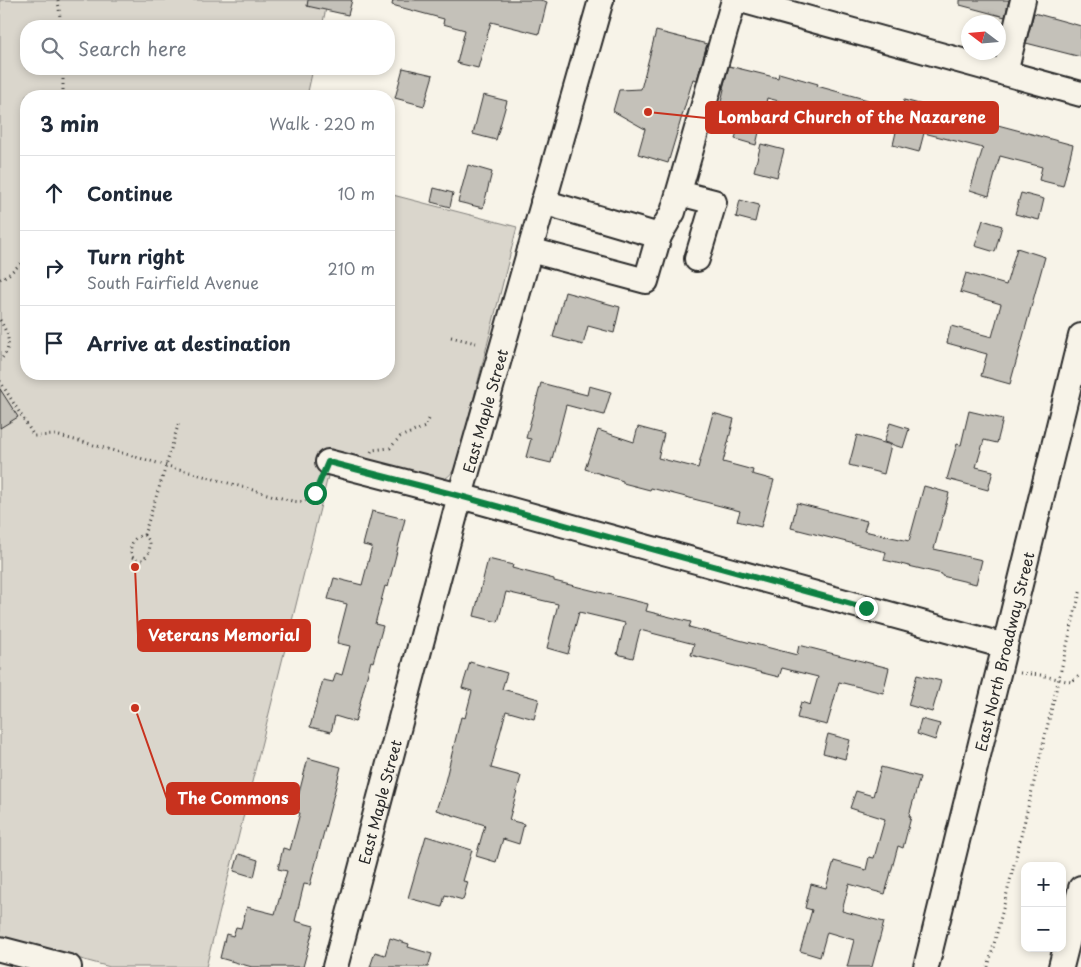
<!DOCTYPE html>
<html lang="en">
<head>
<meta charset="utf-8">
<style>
  :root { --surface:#fff; --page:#f6f6f7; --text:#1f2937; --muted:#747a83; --line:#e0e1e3 }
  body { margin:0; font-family:"Playpen Sans",sans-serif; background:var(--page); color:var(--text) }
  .controls { position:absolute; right:15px; bottom:15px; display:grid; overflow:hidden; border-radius:10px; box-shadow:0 2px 8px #0003 }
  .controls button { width:45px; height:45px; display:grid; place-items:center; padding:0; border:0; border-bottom:1px solid var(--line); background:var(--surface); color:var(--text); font:25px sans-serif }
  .compass { position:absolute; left:961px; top:15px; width:45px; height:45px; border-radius:50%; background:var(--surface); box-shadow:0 2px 8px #0003; rotate:286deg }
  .stop { position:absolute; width:15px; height:15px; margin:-11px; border:4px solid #0b8043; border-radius:50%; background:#fff }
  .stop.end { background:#0b8043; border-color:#fff; box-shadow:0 1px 5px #0008 }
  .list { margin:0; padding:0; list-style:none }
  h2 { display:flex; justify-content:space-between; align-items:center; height:65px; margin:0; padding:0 20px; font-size:21px }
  h2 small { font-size:16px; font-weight:400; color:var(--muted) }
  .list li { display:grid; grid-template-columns:32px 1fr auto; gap:15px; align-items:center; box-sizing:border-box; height:75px; padding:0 20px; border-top:1px solid var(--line) }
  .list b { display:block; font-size:19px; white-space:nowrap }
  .list p { margin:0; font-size:16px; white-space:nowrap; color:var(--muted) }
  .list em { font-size:16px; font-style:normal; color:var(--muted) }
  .icon { flex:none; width:28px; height:28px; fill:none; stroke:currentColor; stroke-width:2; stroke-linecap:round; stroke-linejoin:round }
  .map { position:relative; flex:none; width:1081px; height:967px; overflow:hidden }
  .search { position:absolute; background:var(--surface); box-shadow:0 2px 8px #0003; left:20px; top:20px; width:375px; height:55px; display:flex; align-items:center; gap:12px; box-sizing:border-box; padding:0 18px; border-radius:20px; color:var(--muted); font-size:19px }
  .panel { position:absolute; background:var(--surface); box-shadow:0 2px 8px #0003; left:20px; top:90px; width:375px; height:290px; border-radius:20px }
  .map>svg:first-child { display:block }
  .green { fill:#dad6cc; stroke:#82807c }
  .building { fill:#c4c1b9; stroke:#2b2b2b }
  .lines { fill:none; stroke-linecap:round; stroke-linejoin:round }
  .minor-casing { stroke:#2b2b2b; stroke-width:28 }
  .path { stroke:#2b2b2b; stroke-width:3; stroke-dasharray:1 4; stroke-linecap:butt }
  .minor { stroke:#f7f3e8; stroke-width:24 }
  .route { stroke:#0b8043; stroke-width:6 }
  .labels { text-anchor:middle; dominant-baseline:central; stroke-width:4; stroke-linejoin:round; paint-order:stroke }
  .street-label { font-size:15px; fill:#2b2b2b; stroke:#f7f3e8 }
  .leader { fill:none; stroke:#c8321e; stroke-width:2 }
  .callout-dot { fill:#c8321e; stroke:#f7f3e8; stroke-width:2 }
  .callout { fill:#c8321e; stroke:#c8321e; stroke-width:2 }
  .callout-label { font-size:16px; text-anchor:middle; font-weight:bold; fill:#fff }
</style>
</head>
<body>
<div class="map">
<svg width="1081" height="967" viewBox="0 0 1081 967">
  <rect width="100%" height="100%" fill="#f7f3e8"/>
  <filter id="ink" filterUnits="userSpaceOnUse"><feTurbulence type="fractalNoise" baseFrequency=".02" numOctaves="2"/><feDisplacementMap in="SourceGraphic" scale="10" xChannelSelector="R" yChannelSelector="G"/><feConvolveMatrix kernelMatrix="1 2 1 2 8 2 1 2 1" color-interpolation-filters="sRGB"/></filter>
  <g filter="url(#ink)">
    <path class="green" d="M0,0h328l-6,26h-296v43h287l-6,27h-281v278h363v-180l128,33 -59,233c-4,9 -6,16 -16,20l-108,-28 -128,515h-96l-110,-30z"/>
    <path class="building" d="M308,0h44l-4,15 -41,-9z
      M393,0h147l7,2 -8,32 -48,-12 -13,46 -21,-5 8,-33 -22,-6 1,-5 -52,-14z
      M960,0h49l-4,17 -45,-12z
      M1034,13l47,13v31l-55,-14z
      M656,31l51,13 -10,36 -4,-1 -25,84 -30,-9 7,-25 -32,-18 6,-21 22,-1z
      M729,66l49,12 1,-5 39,11 -1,2 51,14 -1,1 35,9 2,-10 169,45 -10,41 -24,-6 3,-13 -42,-11 -11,40 -19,-6 13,-42 -59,-15 -5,19 -26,-7 3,-13 -35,-8v2l-41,-11 1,-3 -54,-14 -11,47 -21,-6 8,-31 -22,-6 3,-13 -1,-1z
      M403,68l30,7 -9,31 -29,-8z
      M483,95l24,6 -11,39 -23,-6z
      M761,144l23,6 -7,27 -23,-6z
      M468,165l24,7 -9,36 -25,-6z
      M434,188l19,5 -3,14 -19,-5z
      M1021,193l23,6 -5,21 -24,-6z
      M740,200l19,5 -4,17 -19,-5z
      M983,220l19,6 -7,26 -20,-6z
      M1017,248l28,9 -35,127 -29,-8 6,-22 -40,-11 4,-17 41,11 9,-33 -41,-12 6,-19 40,12z
      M565,292l55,15 -6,26 -26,-7 -5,19 -30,-8z
      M541,383l46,12 2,-9 22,6 -7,23 -38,-10 -15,58 -25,-6 5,-18 -5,-1z
      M0,389l18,28 -18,11z
      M969,411l34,8 -6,24 -13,-3 -8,27 17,4 -5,19 -41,-11 10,-35 4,1z
      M713,413l21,6 -11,43 30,8 -1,4 22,6 -13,47 -24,-6 3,-10 -89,-23 -1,2 -27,-7v-2l-38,-12 13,-39 36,12 4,-15 26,7 -6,24 40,10z
      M890,423l19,6 -6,19 -19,-6z
      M857,435l34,10 -7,29 -35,-9z
      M924,486l25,7 -15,56 48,11 -6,24 -34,-8v-2l-58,-14 2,-8 -95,-24 6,-25 70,18 -3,10 45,10z
      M372,511l33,8 -17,68 -3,-1 -10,38 8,2 -10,36 -2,-1 -16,61 -20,-6 -4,16 -21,-5 13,-47 10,2 3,-9 6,2 8,-29 -13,-3 10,-39 -19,-5 6,-21 28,7 10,-38 -9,-2z
      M488,559l25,6 -1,3 42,11v2l94,23 -2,7 45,11 -2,5 108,28 2,-10 90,23 -6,25 -44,-11 -12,43 -30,-7 4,-16 9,3 8,-28 -36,-9 -3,9 -88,-22 3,-11 -54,-14 -7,28 -16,-4 8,-31 -46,-11 -11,42 -21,-6 11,-44 -52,-12 -8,30 -24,-6z
      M470,662l37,11 -5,16 37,10 -5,20 -28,-8 -15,57 30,8 -12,44 15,4 -5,20 -16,-5 -7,23 -20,-6 9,-31 -49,-15 8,-24 17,-69 4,1 7,-27 -10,-3z
      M917,675l24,6 -9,31 -24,-7z
      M921,719l19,5 -5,16 -18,-6z
      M828,734l22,6 -5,19 -22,-6z
      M308,758l33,9 -31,118 -6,-1 -9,37 19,5 -11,41h-51l-32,-9 6,-24 7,2 3,-9 5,1 6,-21 28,7 12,-43 -9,-2 5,-21 7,2 10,-37 -11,-3 3,-14 6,1z
      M881,767l39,10 -11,39 2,1 -8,31 -5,-2 -13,48 -36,-10 -7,27 42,11 -12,45h-25l7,-27 -27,-8 -7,25 -20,-6 12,-41 -7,-2 6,-24 15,4 8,-27 32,9 3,-13 5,1 11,-39 -35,-11 6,-17 17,5z
      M426,836l46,14 -9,31 5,1 -5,18 -18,-5 -3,12 -34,-9z
      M239,854l19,6 -4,17 -20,-6z
      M390,938l19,6 -1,3 24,7 -4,13h-58l5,-15 10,3z"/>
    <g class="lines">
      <defs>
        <g id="minor">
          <path d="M741,0l340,94"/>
          <path d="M1005,73l18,-73"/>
          <path d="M679,193l35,9 -17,57"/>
          <path d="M659,236l14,-24 61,-212"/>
          <path d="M530,250l116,31 13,-45 -116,-34"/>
          <path d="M328,462l132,34 545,150"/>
          <path d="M0,949l69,18"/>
          <path id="s1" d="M335,967l125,-471 141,-496"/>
          <path id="s2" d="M926,967l155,-631"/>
          <path d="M1061,967l20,-79"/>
        </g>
      </defs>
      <use href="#minor" class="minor-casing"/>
      <path class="path" d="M58,0l3,26
        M63,69v27
        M0,279l9,-5 17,-15
        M0,320c8,14 14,27 0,40
        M451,337l25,6
        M0,381l34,55 21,-1 28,7 209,59c20,3 22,-6 29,-22
        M371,452l1,-2 18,-2 10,-11 25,-10 4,-8
        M144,535l22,-69 13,-44
        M144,535l6,6c0,9 -1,13 -7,19h-6l-5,-3c-3,-12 0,-20 12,-22z
        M1020,673l20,2 31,7 10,-8
        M988,967c33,-125 61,-252 93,-378"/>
      <use href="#minor" class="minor"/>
    </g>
  </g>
  <g class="lines" filter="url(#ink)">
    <path class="route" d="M315,493l13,-31 132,34 406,112"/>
  </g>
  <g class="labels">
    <g class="street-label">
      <text stroke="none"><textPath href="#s1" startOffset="576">East Maple Street</textPath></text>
      <text stroke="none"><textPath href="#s2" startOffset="325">East North Broadway Street</textPath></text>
      <text stroke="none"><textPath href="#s1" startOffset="171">East Maple Street</textPath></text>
    </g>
  </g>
  <path class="leader" d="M648 112L706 118M135 567L138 635M135 708L167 799"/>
  <g class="callout-dot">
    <circle cx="648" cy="112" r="5"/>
    <circle cx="135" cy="567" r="5"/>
    <circle cx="135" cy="708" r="5"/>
  </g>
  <g class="callout">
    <rect x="706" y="102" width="292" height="31" rx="5"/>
    <rect x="138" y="620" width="172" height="31" rx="5"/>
    <rect x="167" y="783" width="132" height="31" rx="5"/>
  </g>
  <g class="callout-label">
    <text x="852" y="123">Lombard Church of the Nazarene</text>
    <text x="224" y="641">Veterans Memorial</text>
    <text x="233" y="804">The Commons</text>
  </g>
</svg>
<div class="controls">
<button>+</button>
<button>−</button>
</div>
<svg class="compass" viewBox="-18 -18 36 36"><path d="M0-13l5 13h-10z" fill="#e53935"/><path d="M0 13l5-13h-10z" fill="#747a83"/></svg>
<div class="stop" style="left:315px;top:493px"></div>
<div class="stop end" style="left:866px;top:608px"></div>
<div class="search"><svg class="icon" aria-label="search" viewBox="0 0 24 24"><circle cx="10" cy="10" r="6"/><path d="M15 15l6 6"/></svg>Search here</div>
<section class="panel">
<h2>3 min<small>Walk · 220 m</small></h2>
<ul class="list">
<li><svg class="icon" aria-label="ahead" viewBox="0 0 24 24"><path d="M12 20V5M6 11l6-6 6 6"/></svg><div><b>Continue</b></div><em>10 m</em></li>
<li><svg class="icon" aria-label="right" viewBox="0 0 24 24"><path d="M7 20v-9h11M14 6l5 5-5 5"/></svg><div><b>Turn right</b><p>South Fairfield Avenue</p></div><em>210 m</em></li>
<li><svg class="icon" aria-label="arrive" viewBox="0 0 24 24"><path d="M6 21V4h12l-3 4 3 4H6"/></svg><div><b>Arrive at destination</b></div></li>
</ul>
</section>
</div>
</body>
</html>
